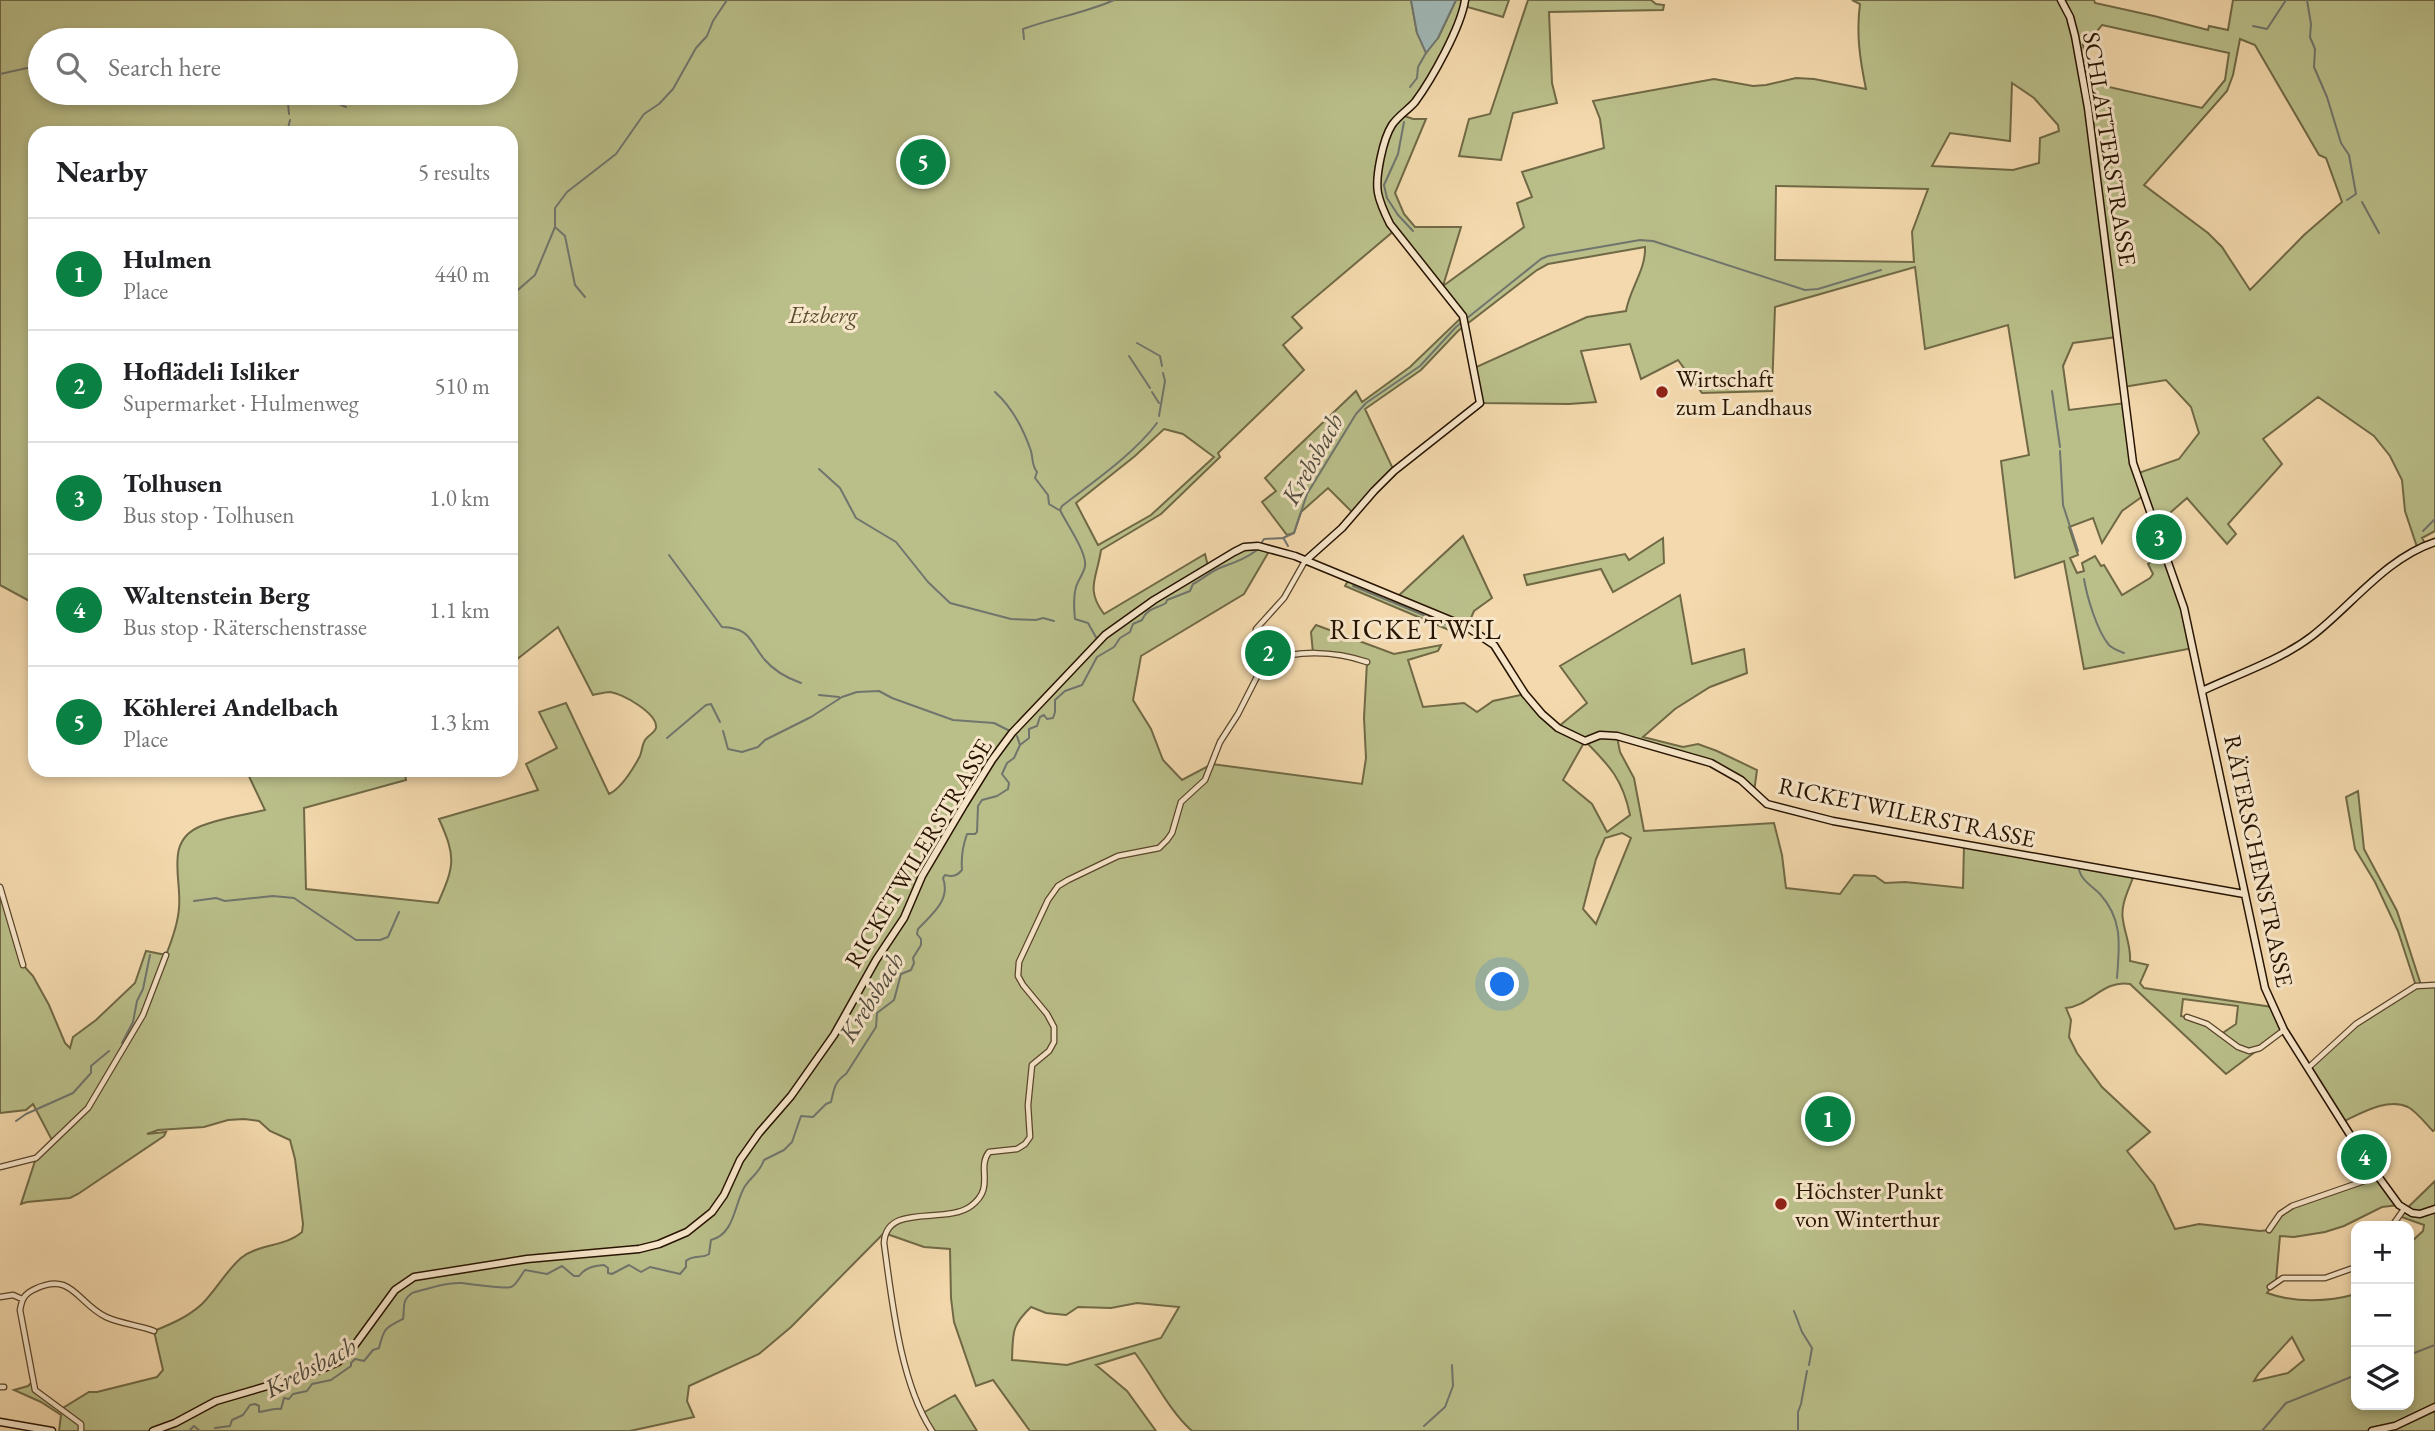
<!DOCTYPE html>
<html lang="en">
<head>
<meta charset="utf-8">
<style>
  :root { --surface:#fff; --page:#f6f6f6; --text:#202124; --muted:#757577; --line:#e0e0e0; --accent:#0b8043 }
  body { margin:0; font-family:"EB Garamond",serif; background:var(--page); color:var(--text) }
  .controls { position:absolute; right:21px; bottom:21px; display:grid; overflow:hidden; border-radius:14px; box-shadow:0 4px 10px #0003 }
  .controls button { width:63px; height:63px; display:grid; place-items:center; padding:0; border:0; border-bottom:2px solid var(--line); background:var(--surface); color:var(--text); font:35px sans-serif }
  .you { position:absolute; left:1503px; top:985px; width:24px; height:24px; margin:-18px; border:5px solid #fff; border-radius:50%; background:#1a73e8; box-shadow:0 0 0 10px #1a73e833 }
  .badge { display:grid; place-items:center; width:46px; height:46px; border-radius:50%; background:var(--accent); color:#fff; font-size:23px; font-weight:700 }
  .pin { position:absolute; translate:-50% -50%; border:4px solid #fff; box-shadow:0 2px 7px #0006 }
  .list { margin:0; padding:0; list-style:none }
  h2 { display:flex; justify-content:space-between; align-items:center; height:91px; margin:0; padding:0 28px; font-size:30px }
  h2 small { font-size:23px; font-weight:400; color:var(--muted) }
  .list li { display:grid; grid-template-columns:46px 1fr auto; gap:21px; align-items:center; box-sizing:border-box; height:112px; padding:0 28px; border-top:2px solid var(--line) }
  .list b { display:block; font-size:26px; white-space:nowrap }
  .list p { margin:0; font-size:23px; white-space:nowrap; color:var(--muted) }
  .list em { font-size:23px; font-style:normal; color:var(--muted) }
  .icon { flex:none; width:38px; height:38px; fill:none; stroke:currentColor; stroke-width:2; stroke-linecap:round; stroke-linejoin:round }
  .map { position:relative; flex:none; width:2435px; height:1431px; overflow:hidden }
  .search { position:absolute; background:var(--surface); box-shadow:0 4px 10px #0003; left:28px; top:28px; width:490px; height:77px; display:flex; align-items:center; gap:18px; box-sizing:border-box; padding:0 24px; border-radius:38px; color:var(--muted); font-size:26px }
  .panel { position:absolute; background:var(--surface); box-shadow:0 4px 10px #0003; left:28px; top:126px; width:490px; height:651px; border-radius:21px }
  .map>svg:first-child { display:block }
  .green { fill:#babf8a; stroke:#706945; stroke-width:2; fill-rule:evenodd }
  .water { fill:#a0b7b5; stroke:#70756d; stroke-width:2 }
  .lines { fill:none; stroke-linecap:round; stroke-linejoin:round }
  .stream { stroke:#70756d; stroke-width:2 }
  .street-casing { stroke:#5a442b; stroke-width:7 }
  .secondary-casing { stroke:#271300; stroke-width:9 }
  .street { stroke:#f7e6ca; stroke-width:4.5 }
  .secondary { stroke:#f7e6ca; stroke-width:6 }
  .poi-dot { fill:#8f2418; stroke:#f7e6ca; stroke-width:2.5 }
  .labels { text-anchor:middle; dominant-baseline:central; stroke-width:6; stroke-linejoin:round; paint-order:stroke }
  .street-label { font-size:24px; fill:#271300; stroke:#f7e6ca }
  .park-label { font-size:24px; font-style:italic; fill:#5a4f30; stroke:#f7e6ca }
  .poi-label { font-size:24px; fill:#271300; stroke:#f7e6ca; text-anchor:start }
  .water-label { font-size:26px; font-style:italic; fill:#514c3f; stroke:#f7e6ca }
  .quarter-label { font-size:28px; letter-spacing:2px; fill:#271300; stroke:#f7e6ca }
</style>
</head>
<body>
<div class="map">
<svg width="2435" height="1431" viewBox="0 0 2435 1431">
  <rect width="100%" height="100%" fill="#f3d9ad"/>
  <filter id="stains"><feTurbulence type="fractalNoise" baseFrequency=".00286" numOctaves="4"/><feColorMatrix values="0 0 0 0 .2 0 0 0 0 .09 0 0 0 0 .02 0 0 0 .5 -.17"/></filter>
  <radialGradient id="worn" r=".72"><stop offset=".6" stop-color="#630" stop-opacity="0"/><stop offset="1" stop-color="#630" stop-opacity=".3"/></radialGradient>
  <path class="green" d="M0,0h1411l6,33 21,5 18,-38h53l-6,17 -39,-11c-13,36 -35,82 -62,109l11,4h13l-31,74 9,21 11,13h46l-18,59 81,-59 -7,-24 15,-6 -10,-25 82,-24 -4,-29 -7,-18 121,-22 39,7 13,-1 30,-7 18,1 52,10c-6,-29 -10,-55 -6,-85l-8,-4h242l1,3 59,13 54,14 1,-4 19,4 5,-30h202v531l-13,7 4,7 -8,5 -13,-39 -3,-31 -12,-24 -16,-20 -56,-39 -55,42 19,25 -54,60 8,10 -9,10 -40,-46 -32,28 -12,-30 -21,15 -20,32 -9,-25 -24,9 9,28 -8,3 7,15 7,-2 -2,-8 13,-7 6,10 3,-1 18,30 28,-17 3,-4 -5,-10 16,-13 29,97 -109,21 -20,-108 -49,17 -14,-117 28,-6 -21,-130 -83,24 -10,-82 -140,40 -3,84 -70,2 -24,-33 -37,19 -11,-35 -49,7 15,51 -27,2 -89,-1 -6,-35 113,-51 39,-6c4,-23 20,-41 19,-64l-97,17 -11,6 -79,61 -37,39 -56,39 29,62 -40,43 -26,-26 -27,24 -7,21 -7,2 -25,-33 14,-11 -11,-13 91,-87 6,11 48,-35 53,-51 -68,-86 -103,87 10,11 -19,17 21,25 -86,83 2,4 -59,57 -60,36c-4,28 -16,39 3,64l101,-60 3,12 36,-19 27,1 -27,46 -103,62 -8,44 18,29 12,31 19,20 30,-16 150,20 4,-26 -2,-40 3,-56 -54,-9 -2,-21 5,-7 78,29 47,-9 -3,6 -30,9 15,47 41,-4 13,9 16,-11 32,-7 33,33 29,-24 -27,-37 120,-71 12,69 52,-15 3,24 -37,14 -35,22 -32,28 40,10 15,-3 19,7 40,19 -3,22 -26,-21 -111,-34 3,15 14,26 10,53 130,-8 8,32 4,33 54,6 14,-19 21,1 10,7 20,-1 58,6 1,-43 170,30c-5,14 -14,30 -11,45 2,15 8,25 7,41l18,4 -8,18 4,5 128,19 12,23 -58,44 -96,-90c-26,-5 -40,22 -64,24l5,12 -2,17 8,16 25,34 48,45 -23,19 27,34 21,44 24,-5 61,7 9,-1 17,-21 81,-29 9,-6 23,31 -17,2 -38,19 -19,6 -31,5 -14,-1 -4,45 -9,12c28,10 61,9 89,1v111h53v-161l14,-13 1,-6 -25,-9 36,-35v250h-1243c-23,-20 -38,-53 -57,-78l-39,12 31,26 29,40h-126l-37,-51 -17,6 -22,-64 -3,-24 -1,-49 -26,-2 -40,-14 -93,94 -32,27 -70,32 -2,15 7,16 -64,14h-571l2,-16 -20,-13 -27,-12 14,-4 4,-4 3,8 26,19 28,-17h8l60,-15 6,-7 -9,-39c17,-7 34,-14 48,-27 14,-14 24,-33 39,-46 17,-14 44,-11 61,-26l1,-8 -8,-65 -5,-19 -20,-9 -11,-10 -15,-2 -16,1 -24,7 -46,3 -11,4 19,-2 -2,4 -86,58 -8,4 -43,4 -6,2 15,-46 17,-16 -20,-38 -7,6 -26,3v-226l23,78 10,11 16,29 16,38 5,5 3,-11 23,-17 39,-37 11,-32 20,4c6,-15 12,-31 13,-47 3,-30 -15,-67 22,-82 20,-8 43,-11 64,-16l-19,-40h171l-12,3 1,7 -102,28 2,81 132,14c17,-38 18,-46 1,-84l99,-29 -12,-26 31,-16 -18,-36 27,-9 43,91c13,-6 24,-25 31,-38 2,-5 2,-11 5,-16 3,-5 9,-6 11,-12 2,-15 -35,-35 -46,-36 -5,0 -12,2 -17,3l-35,-68 -47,37v-531h-476v471l-35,-19zM2102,25l127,28 -4,27 -23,28 -111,-25 -8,-38 1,-4 9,-5zM2240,39l15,6 64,110 7,3 16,44 -38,33 -54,55 -28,-43 -14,-14 -64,-48 83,-94 6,-16zM40,40h466v53h-466zM2012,83l22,15 24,27 1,6 -19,7 -1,25 -26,7 -81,-4 18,-33 60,8zM1776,186l152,3 -16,43 2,30 -139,-2zM2117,337l6,50 43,-7 25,27 8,26 -20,26 -43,15 -11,-71 -56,7 -6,-44 10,-23zM1164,429l19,5 31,23 -63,58 -53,30 -22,-42 59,-47zM1585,741c25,25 38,39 45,74l-23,17 -15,-28 -29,-24zM1622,833l9,5 -35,86 -13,-15 13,-50 9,-21zM2183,999l55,7 -2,18 -15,10 -21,-13 -19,-5zM1137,1303l42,4 -18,31 -94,27 -55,-5c1,-27 -1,-34 19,-53l15,6 20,2 12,-8 33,1zM2292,1337l12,23 -16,13 -34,8 5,-8z
    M1528,0h123l5,4 8,1 -1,5 -114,2 3,71 5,20 -44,10 -12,47 -42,-4 10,-37 21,-5z
    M1463,536l29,62 -18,13 -7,16 -13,-5 -5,8 -104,-44 4,-7 47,19z
    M1663,538l1,25 -51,29 -12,-23 -74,16 -3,-10 101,-21 4,6z
    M2358,791l6,58 33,62 24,74h14v145l-2,1c-7,-7 -16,-19 -25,-24 -21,-10 -48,7 -66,15l-34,-54 31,-31 77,-51 -18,-55 -23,-49 -20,-33 -9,-52z
    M955,1395l22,36h-45l-11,-17z"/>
  <path class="water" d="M1411,0h45l-18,38 -12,15 -9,-20z"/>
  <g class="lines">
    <path class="stream" d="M2307,0l4,24 -1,13 5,12 -1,18 13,30 14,46 8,12 7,39 -9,6
      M2253,26l14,3 19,-29
      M1024,39l-1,-10c30,-11 62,-16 91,-29
      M0,74l27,-6h13
      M1410,87l7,-9 1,-11 8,-14
      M284,93l4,10 1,11
      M315,93l31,14
      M1404,122l-6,32 -14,31 3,13 11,17 15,16
      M287,133l3,-13
      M2362,202l17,31
      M555,227l10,9 10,49 10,12
      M511,296l24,-21 20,-48v-19l12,-16 49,-38 28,-40 15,-10 14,-15 23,-41 11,-12 6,-15 14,-21
      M1137,343l23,13 2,10
      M1129,356l21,32
      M2052,391l8,56
      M995,392c18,16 28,36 36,59 2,8 1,15 6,21l-2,6 13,17 1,9 10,6
      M1152,392l7,11
      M1159,416l6,-35 -2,-8
      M2060,451l3,54 15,46
      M819,469l21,19 16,30 40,24 32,40 22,21 61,16 25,1 7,-2 11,3
      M2423,531l12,-12
      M1284,539l4,7
      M1260,545l4,-6 19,-1 11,-5 13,-39 49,-80 10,-11 54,-37 36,-39 85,-68 7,-3 92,-16 13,1 152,49 13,-1 63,-19
      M669,555l53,72c28,1 27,13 42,32 10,12 23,19 37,24
      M2084,579c3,18 13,52 25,66 4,4 10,6 15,8
      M1353,586l114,47
      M1097,639l-9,-16 -13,-4c-1,-11 -2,-21 1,-32 2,-7 8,-14 9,-21 2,-14 -19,-43 -25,-56l2,-4c31,-24 72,-52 95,-83
      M819,695l20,2
      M723,731l5,18 14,3 16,-5 7,-7 46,-23 31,-20 15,-5 22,-1 13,7 61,22 41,3 16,8
      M1017,736l3,9
      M667,738l39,-33 5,-1 9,18
      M2079,870c3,11 13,16 21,24 24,27 19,53 17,84
      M194,901l22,-3 9,3 48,-5 21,2 62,42h24l8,-3 11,-25
      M122,1043l11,-21 4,-21 6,-12 7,-34
      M16,1121l10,-7 47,-21 18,-20v-7l18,-15
      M1794,1311l8,21 10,16 -3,17
      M2409,1355l26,-10
      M1424,1426l21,-19 8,-21 -1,-21
      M215,1428l15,-2 2,-6 11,-5 7,-10 5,-1 4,2v6c8,-1 14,-4 22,-3l3,-11 5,1 4,-5 14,-3 5,-7 19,-4 20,-14v-3l4,-4 9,2 9,-11 6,-2c5,-20 6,-20 24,-29 2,-11 -2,-18 9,-26 16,-4 33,-11 50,-10 8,1 44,6 49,4 5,-1 10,-12 14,-17l22,4 15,-8 12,10h5c7,-9 15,-10 25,-11l4,3v5l4,1 17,-9 12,7 9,-5 30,7 6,-7v-6c7,-7 16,-2 23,-7l2,-14c24,-6 23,-36 34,-54 7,-10 15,-14 19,-26l20,-10 8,-8 9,-26 12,1 13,-13 5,-2c3,-12 3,-20 15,-28l30,-47 1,-14 17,-13 7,-26 10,-4 3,-7 -1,-5 8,-13v-6l-4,-5 1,-5c14,-15 33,-29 25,-51l2,-3c8,2 12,1 17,-5 -1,-12 1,-25 5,-36h8l2,-2 1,-26 4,-6 15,-4 11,-7 1,-6 -7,-9 5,-11 7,-5 6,-13 9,-7v-9l8,-3 3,-9 4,-2 3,4 6,-1 2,-6v-12l10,-9 17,-6 15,-28 17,-10 6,-9 10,-6 3,-8 9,-4c5,-12 14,-11 24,-17l1,-3 23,-9 3,-7c10,-5 18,-13 29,-17 12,-4 25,-9 35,-17
      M177,1431h5
      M189,1431l5,-5 6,5
      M1798,1431v-19l3,-8 6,-33
      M2262,1431l24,-28 70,-28"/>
    <defs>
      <path id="street" d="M1264,663l-8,-19v-15l28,-31 21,-37
        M1264,663c31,-14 71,-12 103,-1
        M0,887l23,78
        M2187,1017l20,7 31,23 11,4 11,-3 24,-18
        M2308,1068l48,-44 60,-38 19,-1
        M0,1167l36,-9 52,-50 55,-93 23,-60
        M2392,1226l12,-17
        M2269,1230l11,-16 12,-8 75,-26 9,-6
        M2270,1287l13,-9h42l31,-11
        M0,1297l13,-2 9,4
        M0,1387h4
        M81,1431v-7l-46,-34 -15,-80c2,-11 4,-16 15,-21 37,-18 42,14 71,28 15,7 33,8 48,14
        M932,1431c-32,-49 -40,-130 -48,-188 2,-41 62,-18 87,-37 25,-19 5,-37 18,-54l28,-3 8,-5 5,-7 -2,-32 4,-40 17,-14 5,-9v-15l-7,-13 -24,-29 -5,-9 1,-14 29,-62 10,-14 10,-6 50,-24 41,-8 8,-8 5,-7 9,-31 24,-22 15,-38 18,-28 26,-51"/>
      <path id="secondary" d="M2061,0l9,17 5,19 13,72 45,355 51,145 81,380 19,42 80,127 35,48 13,8 8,1 15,-5
        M1305,561l37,-33 32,-37 20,-20 86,-68 -17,-87 -73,-92c-5,-10 -10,-20 -12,-31 -3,-16 5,-54 14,-68 6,-9 16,-15 23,-23 17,-23 46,-75 50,-102
        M2202,691c36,-17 79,-31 110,-55 40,-31 74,-78 123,-94
        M0,1422l52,9
        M153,1431l22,-8 41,-22 96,-28 26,-11 11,-9 46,-63 19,-13 113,-18 112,-10 20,-5 28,-12 25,-20 12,-17 16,-35 19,-27 32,-37 43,-61 42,-75 28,-42 18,-42 42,-71 28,-45 20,-27 93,-98 49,-35 80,-48 10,-5 14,-1 37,10 172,71 27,18 31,49 17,20 16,14 27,13 15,-6 17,1 94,27 30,17 26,24 66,17 411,73
        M2372,1431l23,-5 40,-19"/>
    </defs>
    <use href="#street" class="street-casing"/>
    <use href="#secondary" class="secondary-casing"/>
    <use href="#street" class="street"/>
    <use href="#secondary" class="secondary"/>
  </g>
  <g class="poi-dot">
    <circle cx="1662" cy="392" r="7"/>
    <circle cx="1781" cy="1204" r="7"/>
  </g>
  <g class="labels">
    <g class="street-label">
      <text transform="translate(2110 149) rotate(81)">SCHLATTERSTRASSE</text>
      <text transform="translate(1907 812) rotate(12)">RICKETWILERSTRASSE</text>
      <text transform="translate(918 853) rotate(-59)">RICKETWILERSTRASSE</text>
      <text transform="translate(2259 861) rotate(78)">RÄTERSCHENSTRASSE</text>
    </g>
    <g class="park-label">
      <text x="823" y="314">Etzberg</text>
    </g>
    <g class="poi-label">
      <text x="1676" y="378">Wirtschaft<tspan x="1676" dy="28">zum Landhaus</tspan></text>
      <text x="1795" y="1190">Höchster Punkt<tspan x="1795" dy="28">von Winterthur</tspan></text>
    </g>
    <g class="water-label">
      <text transform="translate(1312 459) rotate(-61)">Krebsbach</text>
      <text transform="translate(871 997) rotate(-58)">Krebsbach</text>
      <text transform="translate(310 1367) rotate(-28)">Krebsbach</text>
    </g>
    <g class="quarter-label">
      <text x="1416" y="629">RICKETWIL</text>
    </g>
  </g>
  <rect width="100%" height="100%" filter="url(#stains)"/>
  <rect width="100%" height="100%" fill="url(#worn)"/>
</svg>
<div class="controls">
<button>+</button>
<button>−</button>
<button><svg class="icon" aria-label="layers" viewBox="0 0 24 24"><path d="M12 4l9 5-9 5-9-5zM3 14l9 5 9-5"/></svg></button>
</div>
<div class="you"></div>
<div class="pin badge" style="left:1828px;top:1119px">1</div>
<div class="pin badge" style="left:1268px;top:653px">2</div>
<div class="pin badge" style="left:2159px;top:537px">3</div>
<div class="pin badge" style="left:2364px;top:1157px">4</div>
<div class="pin badge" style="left:923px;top:162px">5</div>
<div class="search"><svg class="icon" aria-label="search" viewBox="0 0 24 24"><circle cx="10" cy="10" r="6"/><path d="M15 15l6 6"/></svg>Search here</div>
<section class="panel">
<h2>Nearby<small>5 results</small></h2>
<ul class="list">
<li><span class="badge">1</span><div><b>Hulmen</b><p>Place</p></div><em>440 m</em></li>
<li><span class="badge">2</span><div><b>Hoflädeli Isliker</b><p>Supermarket · Hulmenweg</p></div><em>510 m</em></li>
<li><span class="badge">3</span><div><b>Tolhusen</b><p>Bus stop · Tolhusen</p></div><em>1.0 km</em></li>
<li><span class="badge">4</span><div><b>Waltenstein Berg</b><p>Bus stop · Räterschenstrasse</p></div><em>1.1 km</em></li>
<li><span class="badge">5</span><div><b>Köhlerei Andelbach</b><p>Place</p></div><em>1.3 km</em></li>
</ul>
</section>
</div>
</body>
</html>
